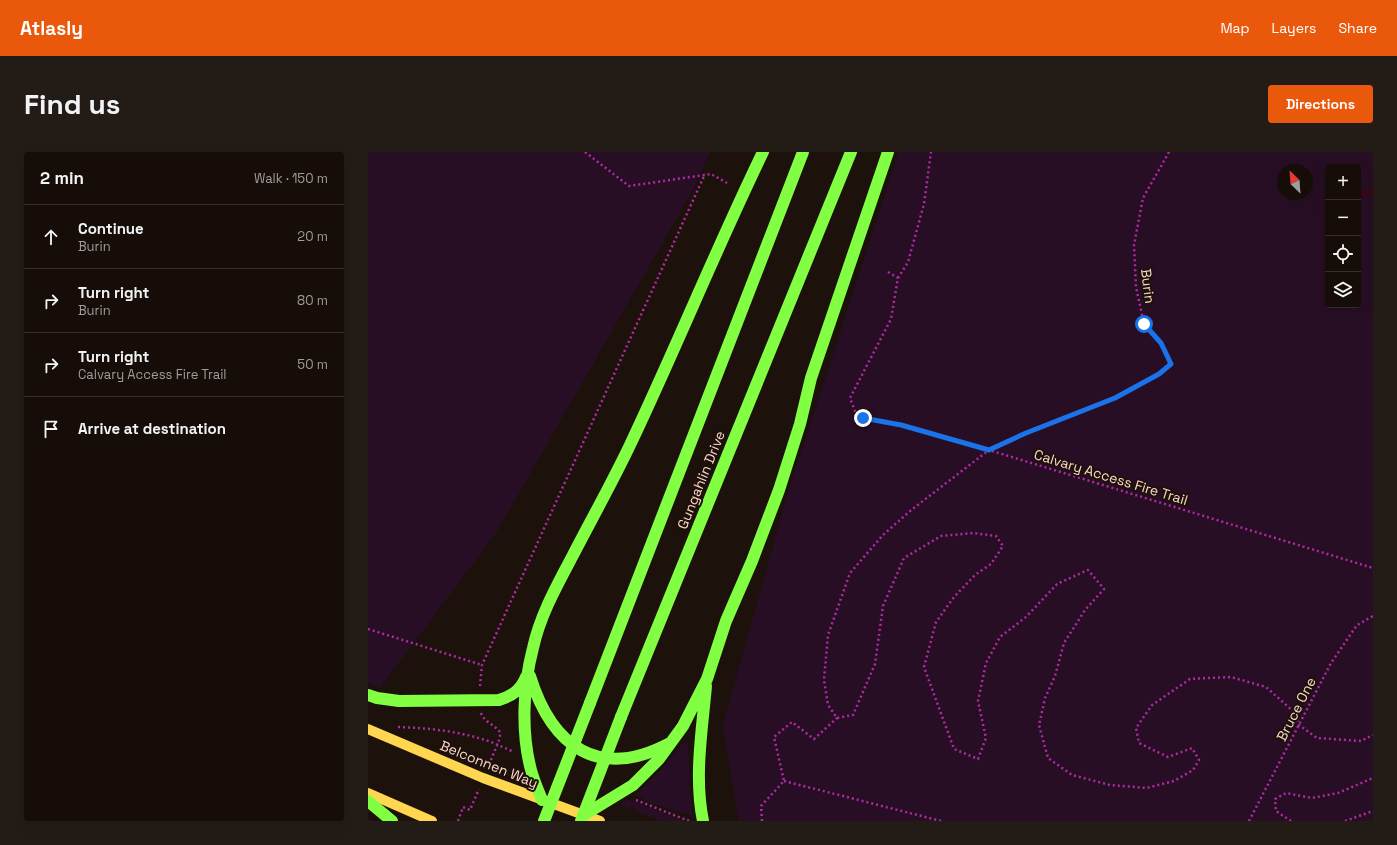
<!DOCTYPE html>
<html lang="en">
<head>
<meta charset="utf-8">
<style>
  :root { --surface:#160d08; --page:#231b16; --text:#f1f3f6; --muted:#9e9c9c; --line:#352d29; --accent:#ea580c }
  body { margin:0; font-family:"Space Grotesk",sans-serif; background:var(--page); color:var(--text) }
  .controls { position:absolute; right:12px; top:12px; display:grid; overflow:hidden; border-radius:4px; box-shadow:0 4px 16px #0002 }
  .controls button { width:36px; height:36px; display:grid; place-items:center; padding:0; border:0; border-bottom:1px solid var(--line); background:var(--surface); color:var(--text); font:20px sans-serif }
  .compass { position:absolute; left:909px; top:12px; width:36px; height:36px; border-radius:50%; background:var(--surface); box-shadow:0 4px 16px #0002; rotate:335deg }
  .stop { position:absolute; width:12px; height:12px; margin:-9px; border:3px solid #1a73e8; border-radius:50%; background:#fff }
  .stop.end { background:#1a73e8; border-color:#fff; box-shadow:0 1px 4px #0008 }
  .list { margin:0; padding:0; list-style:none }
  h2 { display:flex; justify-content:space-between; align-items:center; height:52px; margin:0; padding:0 16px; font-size:17px }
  h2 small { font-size:13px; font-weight:400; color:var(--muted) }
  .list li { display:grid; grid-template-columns:26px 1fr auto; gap:12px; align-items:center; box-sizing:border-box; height:64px; padding:0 16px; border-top:1px solid var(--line) }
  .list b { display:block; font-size:15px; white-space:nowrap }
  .list p { margin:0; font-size:13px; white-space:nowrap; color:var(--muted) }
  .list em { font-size:13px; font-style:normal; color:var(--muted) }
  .icon { flex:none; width:22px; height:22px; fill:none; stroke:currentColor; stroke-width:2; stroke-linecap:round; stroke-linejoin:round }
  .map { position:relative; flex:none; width:1005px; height:669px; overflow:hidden; border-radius:4px }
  header { display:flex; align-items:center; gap:24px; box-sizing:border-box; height:56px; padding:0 20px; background:var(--accent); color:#fff }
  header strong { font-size:19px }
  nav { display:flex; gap:22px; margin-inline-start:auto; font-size:14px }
  .intro { display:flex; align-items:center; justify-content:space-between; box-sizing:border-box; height:96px; padding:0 24px }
  h1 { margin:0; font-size:28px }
  .button { padding:10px 18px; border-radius:4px; background:var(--accent); color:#fff; font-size:14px; font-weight:700 }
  main { display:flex; gap:24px; padding:0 24px }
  aside { flex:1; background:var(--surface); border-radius:4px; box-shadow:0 4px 16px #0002 }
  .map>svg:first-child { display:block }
  .green { fill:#270e24; fill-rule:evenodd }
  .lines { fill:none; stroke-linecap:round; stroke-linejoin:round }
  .stream { stroke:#3a0813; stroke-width:5 }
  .path { stroke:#af2ba4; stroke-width:2.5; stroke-dasharray:2 3; stroke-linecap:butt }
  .primary { stroke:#ffd64f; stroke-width:10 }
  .motorway { stroke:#82ff43; stroke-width:12 }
  .motorway-bridge { stroke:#82ff43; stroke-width:12 }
  .route { stroke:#1a73e8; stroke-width:5 }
  .labels { text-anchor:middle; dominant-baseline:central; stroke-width:4; stroke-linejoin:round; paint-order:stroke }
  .street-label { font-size:14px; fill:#ffd6c8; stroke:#1d110b }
</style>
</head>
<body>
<header>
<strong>Atlasly</strong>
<nav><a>Map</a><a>Layers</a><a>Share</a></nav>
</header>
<div class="intro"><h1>Find us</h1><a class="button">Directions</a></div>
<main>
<aside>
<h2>2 min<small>Walk · 150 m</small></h2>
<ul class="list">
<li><svg class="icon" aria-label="ahead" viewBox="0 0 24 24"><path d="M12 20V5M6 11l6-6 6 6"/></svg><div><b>Continue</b><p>Burin</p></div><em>20 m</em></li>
<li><svg class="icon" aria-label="right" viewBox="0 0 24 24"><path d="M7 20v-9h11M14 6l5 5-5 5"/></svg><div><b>Turn right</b><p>Burin</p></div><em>80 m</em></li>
<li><svg class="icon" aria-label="right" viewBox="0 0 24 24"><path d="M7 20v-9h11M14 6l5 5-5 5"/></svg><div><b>Turn right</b><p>Calvary Access Fire Trail</p></div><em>50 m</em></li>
<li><svg class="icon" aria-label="arrive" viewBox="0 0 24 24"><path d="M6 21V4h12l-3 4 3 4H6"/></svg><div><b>Arrive at destination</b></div></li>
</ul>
</aside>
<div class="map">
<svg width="1005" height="669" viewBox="0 0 1005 669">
  <rect width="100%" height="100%" fill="#1d110b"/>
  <path class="green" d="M0,0h342l-16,36 -198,345 -116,155 -12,-5z
    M531,0h474v669h-634l-16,-96 65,-233zM960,15h30v138h-30zM915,18h24v24h-24z
    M316,590l4,1 4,73 -41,-13 -15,-8v-2c18,-15 33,-32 48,-51z
    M260,647l56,22h-23l-25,-9 -1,-5 -4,-1 -2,3 -8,-4v-2z"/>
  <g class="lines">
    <path class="stream" d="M990,43l15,-3"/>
    <path class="path" d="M217,0l44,34 82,-12 16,9
      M801,0l-26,46 -9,47 2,42 8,37 17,19 10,21 -12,10 -44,23 -89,36 -37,17 -79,61 -27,24 -33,38 -22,62 -4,45 4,25 9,13 16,-3 22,-51 8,-58 21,-48 37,-22 32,-3 23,3 7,10 -12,18 -16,11 -21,22 -18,25 -12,45 30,82 24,10 8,-21 -8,-37 8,-38 14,-26 26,-20 31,-33 31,-14 16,19 -19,21 -21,33 -9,33 -10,22 -6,27 9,33 24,17 38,10 37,3 27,-7 19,-11 6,-10 -7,-12 -24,9 -29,-14 -3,-15 16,-23 38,-26 41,-2 35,10 28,25 5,13 18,13 44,3 12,-6
      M520,120l10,6 -7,41 -41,79 5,13 8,7 38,7 88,25 384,118
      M530,126l10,-16 16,-58 7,-52
      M0,477l114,36
      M112,534l2,-21 223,-491
      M113,561c3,9 14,12 19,19v6l-12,29
      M30,575c30,1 59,4 87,13 10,3 19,8 29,12
      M416,629l157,40
      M268,648l53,21
      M90,669l5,-14 7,3 9,-21
      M394,669l-1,-15 23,-25 -10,-44 18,-15 22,17 23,-21
      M881,669l82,-158 26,-38 16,-9
      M923,669l-15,-10 -1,-12 11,-6 26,5 26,-5 35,-15
      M977,669l28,-10"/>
    <path class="primary" d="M0,577l115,49 117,43
      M0,641l64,28"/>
    <path class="motorway" d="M162,524c22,71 69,105 140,67
      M0,543l9,3 22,3 100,-1c13,-4 22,-10 27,-23
      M222,551l213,-551
      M253,565l230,-565
      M174,648c-4,-10 -8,-19 -11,-30 -10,-38 -8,-84 2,-122 7,-32 23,-61 39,-91 19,-37 40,-74 58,-112 46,-97 86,-196 133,-293
      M0,649l24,20
      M216,663l49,-30 26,-26 24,-33 24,-47 19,-58 26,-60 27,-71 21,-66 11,-46 77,-226
      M335,669c-9,-44 -1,-90 3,-135"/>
    <path class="motorway-bridge" d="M176,669l46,-118
      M213,669l40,-104"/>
  </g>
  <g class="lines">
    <path class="route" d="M495,266l38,7 88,25 37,-17 89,-35 44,-24 12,-10 -10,-21 -17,-19"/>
  </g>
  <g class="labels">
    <g class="street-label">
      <text transform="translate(780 134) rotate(83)">Burin</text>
      <text transform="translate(743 325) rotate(17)">Calvary Access Fire Trail</text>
      <text transform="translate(333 328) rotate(-68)">Gungahlin Drive</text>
      <text transform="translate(928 557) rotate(-63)">Bruce One</text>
      <text transform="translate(121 612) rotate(22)">Belconnen Way</text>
    </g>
  </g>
</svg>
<div class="controls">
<button>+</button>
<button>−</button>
<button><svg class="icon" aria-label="locate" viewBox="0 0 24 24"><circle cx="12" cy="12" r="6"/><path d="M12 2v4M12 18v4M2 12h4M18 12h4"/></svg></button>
<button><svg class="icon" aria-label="layers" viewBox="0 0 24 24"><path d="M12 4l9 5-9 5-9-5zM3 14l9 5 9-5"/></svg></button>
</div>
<svg class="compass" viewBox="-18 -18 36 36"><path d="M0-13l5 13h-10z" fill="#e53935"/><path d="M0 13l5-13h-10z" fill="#9e9c9c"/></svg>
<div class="stop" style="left:776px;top:172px"></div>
<div class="stop end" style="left:495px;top:266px"></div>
</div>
</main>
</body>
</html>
